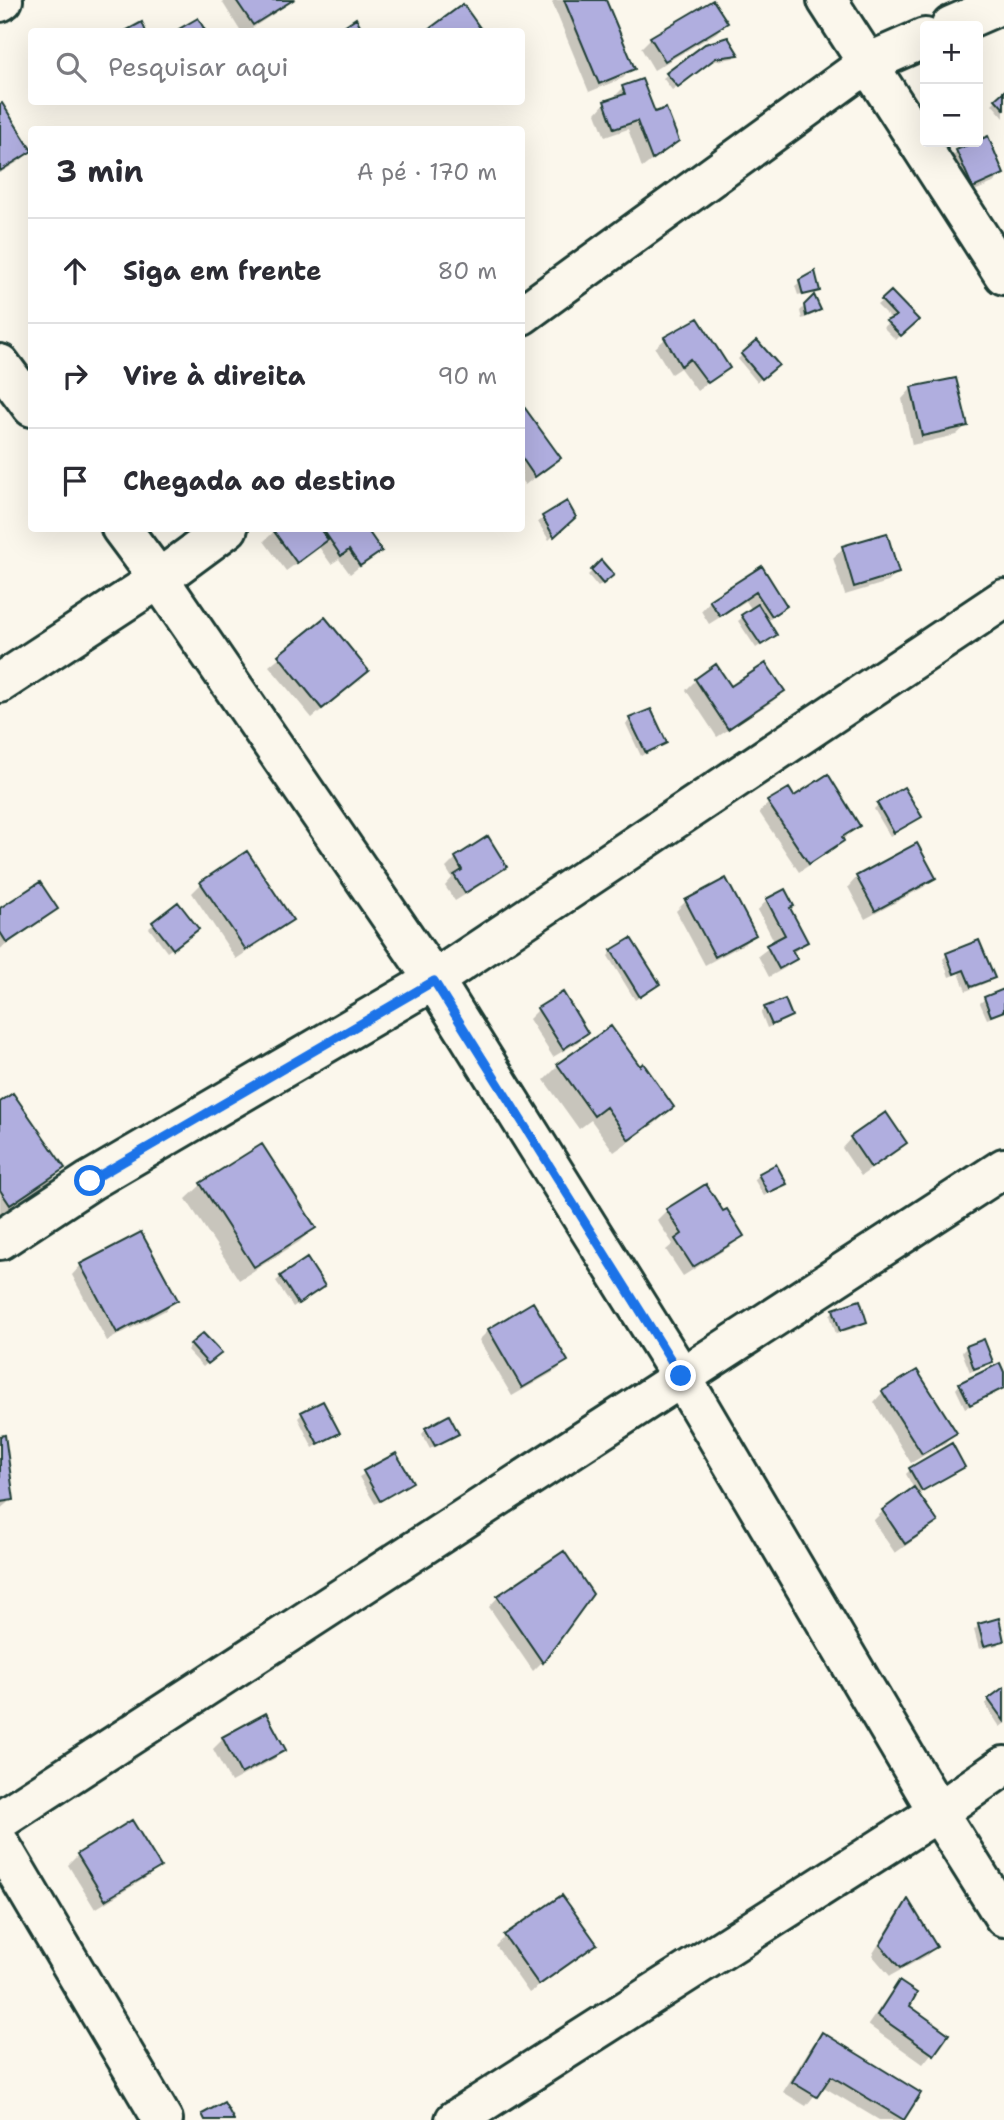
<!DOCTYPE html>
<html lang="pt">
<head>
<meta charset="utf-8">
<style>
  :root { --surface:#fff; --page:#f2f2f3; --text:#2b2b33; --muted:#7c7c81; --line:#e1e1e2 }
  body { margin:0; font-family:"Shantell Sans",sans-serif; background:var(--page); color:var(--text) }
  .controls { position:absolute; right:21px; top:21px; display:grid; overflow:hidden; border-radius:7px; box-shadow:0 7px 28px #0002 }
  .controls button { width:63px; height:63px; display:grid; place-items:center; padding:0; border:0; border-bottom:2px solid var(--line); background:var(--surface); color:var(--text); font:35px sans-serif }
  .stop { position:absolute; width:21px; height:21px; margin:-16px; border:5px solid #1a73e8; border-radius:50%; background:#fff }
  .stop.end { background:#1a73e8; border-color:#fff; box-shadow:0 2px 7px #0008 }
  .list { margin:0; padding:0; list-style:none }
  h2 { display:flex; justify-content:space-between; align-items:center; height:91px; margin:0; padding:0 28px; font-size:30px }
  h2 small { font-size:23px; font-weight:400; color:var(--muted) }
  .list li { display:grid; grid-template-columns:46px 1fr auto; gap:21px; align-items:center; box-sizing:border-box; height:105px; padding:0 28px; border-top:2px solid var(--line) }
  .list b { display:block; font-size:26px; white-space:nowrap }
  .list em { font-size:23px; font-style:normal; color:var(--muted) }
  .icon { flex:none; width:38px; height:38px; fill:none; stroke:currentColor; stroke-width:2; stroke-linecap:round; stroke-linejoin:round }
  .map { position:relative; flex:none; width:1004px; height:2120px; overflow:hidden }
  .search { position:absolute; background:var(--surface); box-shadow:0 7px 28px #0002; left:28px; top:28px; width:497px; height:77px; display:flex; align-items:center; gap:18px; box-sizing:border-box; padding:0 24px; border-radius:7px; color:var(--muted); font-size:26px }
  .panel { position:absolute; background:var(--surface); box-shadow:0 7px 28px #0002; left:28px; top:126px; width:497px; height:406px; border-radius:7px }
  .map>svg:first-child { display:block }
  .shadow { fill:#0003 }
  .building { fill:#b0aedf; stroke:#1f3d34; stroke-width:2 }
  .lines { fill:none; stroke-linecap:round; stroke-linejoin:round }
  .minor-casing { stroke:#1f3d34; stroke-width:44 }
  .minor { stroke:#fbf7ec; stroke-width:38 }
  .route { stroke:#1a73e8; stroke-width:9 }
</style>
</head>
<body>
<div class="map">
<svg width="1004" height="2120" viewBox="0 0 1004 2120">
  <rect width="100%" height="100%" fill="#fbf7ec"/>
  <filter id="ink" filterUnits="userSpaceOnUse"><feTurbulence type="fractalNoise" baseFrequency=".0143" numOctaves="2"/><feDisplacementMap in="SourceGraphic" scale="14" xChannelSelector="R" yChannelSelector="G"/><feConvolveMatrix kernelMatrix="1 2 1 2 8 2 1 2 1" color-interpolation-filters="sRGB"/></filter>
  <g filter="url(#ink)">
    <path class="shadow" d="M221,0h74l-49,32h-5z
      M554,0h50l29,68 -10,10 -34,14 -37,-90z
      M726,23l-10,10 -62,37 -13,-22 10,-10z
      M705,45l32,9 -4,4 -23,4 -38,28 -9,-12z
      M623,88l31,26 23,27 -35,27 -14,-39 -23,8 -9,-24 9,-10 10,-3 -1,-3z
      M1004,93v25l-12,-14z
      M0,106l31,44 -10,10 -21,13z
      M957,151l46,23 -10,9 -30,13 -15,-35z
      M800,282l18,9 -3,2v-3l-17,5 -3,-9z
      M891,293l25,27 -20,20 -13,-13 9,-7 -15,-15z
      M813,298l6,12 -4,4 -13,5 -2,-8z
      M697,320l31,48 -31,23 -17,-23 -9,6 -16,-26 10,-9z
      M742,355l30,14 -15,13 -19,-23z
      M955,380l11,46 -10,9 -44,10 -10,-46 9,-10z
      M522,407l37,51 -34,27 -3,-4z
      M567,504l7,13 -25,23 -11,-18z
      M278,528h86l15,23 -29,23 -11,-15 -8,5 -12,-17 -33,24 -22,-30z
      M843,548l54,25 -9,9 -43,13 -12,-37z
      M601,563l10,12 -13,12 -10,-12z
      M761,569l24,37 -18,16 3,17 -14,9 -18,-27 14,-11 -6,-9 -37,23 -8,-13 9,-10z
      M325,619l42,52 -55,47 -43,-52z
      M716,667l15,21 52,3 -10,10 -56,36 -31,-47 10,-10z
      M630,720l35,22 -24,14 -15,-32z
      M793,799l64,27 -25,24 -33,22 -40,-60 10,-9z
      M878,805l42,12 -30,19 -16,-27z
      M456,858l49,8 -10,10 -40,25 -10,-15 7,-8 -6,-10z
      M857,877l76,1 -9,9 -59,32 -17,-32z
      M202,883l89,36 -10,10 -45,30 -44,-66z
      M767,900l22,9 16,33 -13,12 3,5 -10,9 -16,9 -11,-21 17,-13 -17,-33z
      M686,901l68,33 -10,10 -39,21 -29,-54z
      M178,905l14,29 -25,18 -18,-24z
      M56,909l-10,9 -46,31v-39z
      M612,951l46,33 -23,16 -27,-44z
      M947,955l46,23 -5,4 -22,9 -7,-18 -10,4 -6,-18z
      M562,995l24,38 -9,10 -24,14 -24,-38 9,-9z
      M1004,995v17l-17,7 -7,-16 5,-4z
      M765,1009l25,7 -4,4 -19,8 -6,-15z
      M611,1028l29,40 32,39 -14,14 -44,31 -23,-32 -12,9 -35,-49 14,-14z
      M0,1104l63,64 -14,14 -49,33z
      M851,1138l54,5 -10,9 -34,24 -19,-28z
      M261,1146l52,82 -14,14 -60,38 -53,-81 15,-14z
      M759,1175l26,8 -21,13 -10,-17z
      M667,1210l56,3 18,22 -9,10 -49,31 -17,-26 7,-6 -16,-24z
      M81,1265l95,35 -10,10 -59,31 -35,-66z
      M281,1277l42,9 -30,21 -17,-26z
      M532,1304l34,57 -9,9 -45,26 -33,-56 10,-10z
      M834,1310l31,12 -4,4 -25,8 -6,-19z
      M203,1335l16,18 -16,14 -16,-17z
      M967,1347l23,14 -4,5 -16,6 -8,-20z
      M1004,1376v13l-39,19 -9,-19 4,-5z
      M883,1392l71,41 -9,10 -34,20 -37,-61z
      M302,1414l35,19 -24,15 -15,-30z
      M426,1429l31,4 -27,16 -8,-15z
      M0,1438l12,61 -12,10z
      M951,1446l12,20 -46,29 19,27 -9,9 -32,22 -22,-32 10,-10 31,-22 -8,-15 4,-4z
      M395,1455l11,31 -31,18 -16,-27z
      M591,1594l-49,68 -9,9 -44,-64 9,-10z
      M979,1625l24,15 -5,5 -19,4 -5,-19z
      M1004,1690v34l-4,3 -15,-23z
      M223,1739l61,11 -10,9 -43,23 -18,-33z
      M78,1855l80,11 -9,10 -54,33 -27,-44z
      M908,1902l27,45 -9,9 -36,20 -18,-21 27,-44z
      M506,1936l89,8 -10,10 -56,39 -33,-47z
      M899,1983l9,24 39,27 -24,30 -55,-39 22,-32z
      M822,2035l97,58 -18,27h-22l-57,-34 -16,20 -23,-14 30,-48z"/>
    <path class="building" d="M236,0h57l-40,25z
      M564,0h42l29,69 -36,15z
      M713,0l15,23 -63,38 -15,-24z
      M463,4l20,28h-58z
      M198,18l8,14h-26l-1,-3z
      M356,18l8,14h-29z
      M142,22l4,10h-21v-1z
      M728,37l11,18 -23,3 -38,29 -12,-14 39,-29z
      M642,79l13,33 11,-4 13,33 -27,19 -15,-39 -23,8 -10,-28 21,-7 -3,-8z
      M1004,91v18l-9,-10z
      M2,103l30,48 -32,20v-67z
      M988,136l16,38 -31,14 -17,-38z
      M815,271l5,20 -17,4 -4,-15z
      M891,291l28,29 -18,16 -15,-15 10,-5 -15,-16z
      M814,295l7,15 -15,6 -2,-11z
      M698,318l32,50 -22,15 -18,-24 -9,7 -17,-29z
      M757,340l22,25 -17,14 -21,-25z
      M956,378l12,48 -46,10 -11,-49z
      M522,404l39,54 -26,19 -13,-19z
      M567,501l9,16 -22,20 -12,-21z
      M275,528h44l9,12 -31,23 -24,-33z
      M322,528h44l16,23 -22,15 -11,-16 -8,6z
      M887,533l12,40 -45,14 -12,-41z
      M601,560l13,15 -11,9 -12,-14z
      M762,566l25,40 -15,10 -16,-24 -36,24 -11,-16z
      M758,604l19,31 -16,10 -20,-30z
      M325,617l44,54 -47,38 -44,-54z
      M766,663l19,28 -57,38 -33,-50 21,-15 15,22z
      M651,709l16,34 -21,10 -17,-35z
      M828,774l32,52 -18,11 2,4 -35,23 -42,-63 22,-13 5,8z
      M904,787l18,30 -28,16 -17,-30z
      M488,836l19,31 -42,26 -11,-18 8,-5 -7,-13z
      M917,843l19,35 -61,33 -19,-35z
      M247,851l46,69 -47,30 -46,-68z
      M726,878l30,57 -41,22 -30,-57z
      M40,882l18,27 -51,34 -7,-11v-24z
      M785,889l9,17 -4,2 18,34 -16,8 5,9 -18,10 -13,-24 19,-10 -19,-36z
      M178,902l21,27 -26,20 -21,-27z
      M631,938l29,46 -20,13 -29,-47z
      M979,940l16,38 -24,9 -7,-17 -10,4 -8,-21z
      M1004,989v22l-13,5 -7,-19z
      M563,992l25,41 -25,16 -26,-41z
      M785,999l7,17 -20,9 -8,-18z
      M611,1026l29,40 3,-3 31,44 -45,33 -23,-33 -12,9 -37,-52z
      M13,1093l52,75 -55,37 -10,-15v-88z
      M886,1112l21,31 -36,25 -21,-31z
      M262,1144l54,84 -62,39 -54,-84z
      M776,1164l11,20 -19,9 -10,-19z
      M706,1184l17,27 4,-2 17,27 -51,31 -18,-28 7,-5 -16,-25z
      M141,1232l37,68 -61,33 -37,-69z
      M307,1258l18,28 -27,18 -18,-28z
      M860,1300l7,22 -27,9 -7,-22z
      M533,1302l35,59 -46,27 -34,-59z
      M203,1333l19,20 -14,11 -18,-20z
      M984,1339l9,23 -19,7 -8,-23z
      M1000,1363l4,9v16l-34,17 -11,-22z
      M917,1370l40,63 -35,21 -40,-63z
      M323,1401l17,32 -22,11 -17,-32z
      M449,1415l10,19 -24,12 -10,-18z
      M5,1435l9,65 -14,2v-66z
      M952,1443l13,24 -43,24 -13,-23z
      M396,1453l17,29 -33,19 -17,-30z
      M914,1487l24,35 -33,22 -23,-34z
      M564,1551l29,43 -50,69 -46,-67z
      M999,1618l5,23 -20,5 -6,-22z
      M1004,1687v34l-16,-22z
      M266,1713l20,37 -45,24 -19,-37z
      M132,1820l29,47 -56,33 -28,-46z
      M562,1895l35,49 -58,41 -35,-50z
      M908,1899l29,48 -37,21 -20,-23z
      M899,1981l18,12 -7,13 39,28 -15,21 -57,-40z
      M822,2032l99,61 -17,27 -73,-44 -14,21 -25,-15z
      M224,2102l10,18h-29l-3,-6z"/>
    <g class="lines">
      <defs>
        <path id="minor" d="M827,0l177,275
          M0,2l3,-2
          M951,26l53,-23
          M522,315l346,-252 57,-25
          M0,364l32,43
          M121,528l38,51 275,401 247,396 257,436 66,105
          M0,683l159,-104 69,-51
          M0,1240l90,-59 344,-201 570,-381
          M0,1820l1004,-652
          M0,1844l163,276
          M455,2120l483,-308 66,-46"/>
      </defs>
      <use href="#minor" class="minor-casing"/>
      <use href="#minor" class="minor"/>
    </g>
  </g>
  <g class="lines" filter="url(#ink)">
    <path class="route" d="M90,1181l344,-200 247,395"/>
  </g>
</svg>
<div class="controls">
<button>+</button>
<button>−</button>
</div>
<div class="stop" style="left:90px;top:1181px"></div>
<div class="stop end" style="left:681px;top:1376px"></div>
<div class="search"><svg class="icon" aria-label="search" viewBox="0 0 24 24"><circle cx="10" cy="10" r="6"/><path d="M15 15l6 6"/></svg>Pesquisar aqui</div>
<section class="panel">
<h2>3 min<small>A pé · 170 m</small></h2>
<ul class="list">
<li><svg class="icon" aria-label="ahead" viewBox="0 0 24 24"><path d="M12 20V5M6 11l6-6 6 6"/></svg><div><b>Siga em frente</b></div><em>80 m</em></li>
<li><svg class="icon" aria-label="right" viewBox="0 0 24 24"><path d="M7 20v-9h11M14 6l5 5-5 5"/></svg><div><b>Vire à direita</b></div><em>90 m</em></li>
<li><svg class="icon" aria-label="arrive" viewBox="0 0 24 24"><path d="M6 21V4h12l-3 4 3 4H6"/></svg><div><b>Chegada ao destino</b></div></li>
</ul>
</section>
</div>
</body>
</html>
